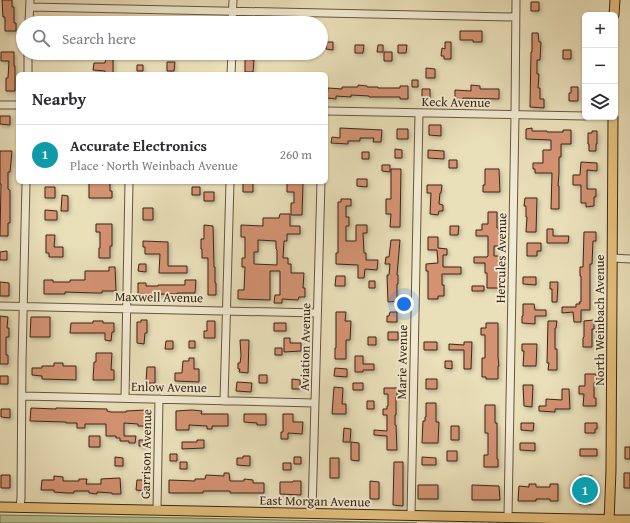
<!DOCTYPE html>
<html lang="en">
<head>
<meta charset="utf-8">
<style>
  :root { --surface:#fff; --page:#f2f2f3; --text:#2b2b33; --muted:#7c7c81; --line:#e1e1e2; --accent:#d93025 }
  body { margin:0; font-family:"Gentium Book Plus",serif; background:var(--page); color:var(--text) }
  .controls { position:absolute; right:12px; top:12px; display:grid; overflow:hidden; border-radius:6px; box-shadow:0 1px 3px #0004 }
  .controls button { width:36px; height:36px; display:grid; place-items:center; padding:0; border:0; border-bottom:1px solid var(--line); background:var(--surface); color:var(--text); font:20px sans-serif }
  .you { position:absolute; left:404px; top:304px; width:14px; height:14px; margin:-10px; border:3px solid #fff; border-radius:50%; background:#1a73e8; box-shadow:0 0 0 6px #1a73e833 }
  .badge { display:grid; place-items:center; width:26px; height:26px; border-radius:50%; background:var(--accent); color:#fff; font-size:13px; font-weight:700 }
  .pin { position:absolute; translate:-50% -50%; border:2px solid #fff; box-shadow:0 1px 4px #0006 }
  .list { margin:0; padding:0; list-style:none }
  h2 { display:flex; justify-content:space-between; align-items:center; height:52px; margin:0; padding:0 16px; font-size:17px }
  h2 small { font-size:13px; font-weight:400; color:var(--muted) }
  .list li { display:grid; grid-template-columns:26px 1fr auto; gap:12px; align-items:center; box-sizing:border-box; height:60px; padding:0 16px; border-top:1px solid var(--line) }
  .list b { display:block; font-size:15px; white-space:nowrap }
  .list p { margin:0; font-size:13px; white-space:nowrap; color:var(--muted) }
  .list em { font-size:13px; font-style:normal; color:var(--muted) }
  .icon { flex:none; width:22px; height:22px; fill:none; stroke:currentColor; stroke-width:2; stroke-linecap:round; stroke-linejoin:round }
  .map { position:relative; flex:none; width:630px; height:523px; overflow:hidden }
  .search { position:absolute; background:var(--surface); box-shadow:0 1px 3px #0004; left:16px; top:16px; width:312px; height:44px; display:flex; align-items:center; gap:10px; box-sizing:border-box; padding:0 14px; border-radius:22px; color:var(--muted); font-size:15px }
  .panel { position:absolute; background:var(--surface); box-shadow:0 1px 3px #0004; left:16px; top:72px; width:312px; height:112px; border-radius:6px }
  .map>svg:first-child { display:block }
  .green { fill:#b6c28f; stroke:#797452 }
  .building { fill:#d39272; stroke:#3c2714; fill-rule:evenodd; filter:url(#shadow) }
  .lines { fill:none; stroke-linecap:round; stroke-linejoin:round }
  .minor-casing { stroke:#67553d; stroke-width:9 }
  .major-casing { stroke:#3c2714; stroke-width:11 }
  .minor { stroke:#f1ead2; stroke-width:7 }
  .major { stroke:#e4c07c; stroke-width:9 }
  .labels { text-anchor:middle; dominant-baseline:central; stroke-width:3.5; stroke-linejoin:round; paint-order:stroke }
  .street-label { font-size:13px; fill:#3c2714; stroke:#f1ead2 }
</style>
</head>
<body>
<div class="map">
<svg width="630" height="523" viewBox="0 0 630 523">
  <defs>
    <filter id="shadow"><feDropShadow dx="1.5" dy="2" stdDeviation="2" flood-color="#0004"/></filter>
  </defs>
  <rect width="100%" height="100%" fill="#e9dfb9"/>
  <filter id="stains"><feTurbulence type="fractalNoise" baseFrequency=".005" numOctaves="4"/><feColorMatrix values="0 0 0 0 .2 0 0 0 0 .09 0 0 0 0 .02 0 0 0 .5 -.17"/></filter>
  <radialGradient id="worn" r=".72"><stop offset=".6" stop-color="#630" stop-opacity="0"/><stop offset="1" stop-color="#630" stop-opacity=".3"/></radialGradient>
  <path class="green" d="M0,515l188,3 229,5h-417z"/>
  <path class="building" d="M2,0h10v7h2v16h2v8h-11v-14h-2z
    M531,2h8v9h-8z
    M460,31h22v11h-9v-2h-13z
    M532,33h6l1,9h2l-1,18h-3v14h2l-1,14h2v11h4v9l-14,-1 1,-55h1z
    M327,42h6v8l-7,-1z
    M445,42h6v17h-7v-3h-3l1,-8 3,1z
    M355,45h9l-1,8h-8z
    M378,45h5v7h-6z
    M398,45h9l-1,8h-8z
    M563,50h8v9h-8z
    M1,52h13v14h1v25h-9v-13h2l1,-17h-8z
    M384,52h8v9h-8z
    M106,59h7v15h-8v-3l-12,-1 1,-7h11z
    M245,59l9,1 -1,12h-8z
    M167,62h8l-1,9h-7z
    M137,65h6v6h-6z
    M426,68l9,1v9h-9z
    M412,80h6v7h-6z
    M358,85l9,1v1h11v1h22v-2h8v13h-8v-2h-31v-1l-18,-1v2l-15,-1v3l-9,-1 1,-10 14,1v-2h16z
    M471,85l9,1v3h19v10l-36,-1v2h-8v-10l16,1z
    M571,87h7v14h-9v-8h2z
    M422,89h8v10h-8z
    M0,116h10v9l-10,-1z
    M429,125h12v11l-12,-1z
    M340,128l42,2 -1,12h-8l1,-4h-14v3h-12v3l-17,-1 1,-6 8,1z
    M532,128v3h15v1h16v-2h8v14h-10v13h-2v16l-1,13h1v23h-8l1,-36h-17v-4h-2v-6h10v-13h8v-10l-25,-1v-10z
    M397,129h11v10h-11z
    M592,131h5v13h-1v7h-7v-7h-1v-11h4z
    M395,149l7,1v8h-7z
    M428,150l16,1v8l-16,-1z
    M0,151h12l-2,21h-2v17l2,1v33h-2v13h-8l1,-52h-1z
    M362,152h7v7h-7z
    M449,160h8v8h-8z
    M581,162l16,1v8l-10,-1v19h9v8h-2v9l-8,1v-4h-5v-18h-8v-10h7z
    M382,165h8v7l-8,-1z
    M391,169h10l-1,58h-10l1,-13h-5v-15h5z
    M485,169h14l1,23h-17v-7h2z
    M357,179h10v8l-10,-1z
    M89,182h21v9h2v7h-23z
    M243,183h10v9h-10z
    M287,183h16l-1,32h-11v-12h3v-11h-7z
    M427,185h15l-1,8h-1l-1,11 4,1v6h-4l-1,4 -8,-1 1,-21h-4z
    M45,187h10v11h-10z
    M192,187h8v8h-8z
    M204,192h10v9h-10z
    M62,195l6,1v15h-7z
    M525,198h12l-1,34h-10l1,-15h-1v-11h-2z
    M341,199h10v7h-5v11h3v9h-3v15h10v-16h11v8h-4l1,20h2v7h12l-1,10 -12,-1 -1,9h-6v-13l-22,-1v-11h2v-51h3z
    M143,208h10v12h-10z
    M45,210l12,1v9h-12z
    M488,212h9v16h2v18h-5v10h5v32h-12v-15h-2v-10h-11v-6h13l1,-1v-20h-12v-6h6v-6h6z
    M280,214h10v12h10v8h-13v7h-3l-1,17h5v6h3v9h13l-1,15h2v9h-6l-1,3 -16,-1v4h-8l1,-8h5v-24h-10v29l-32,-1v-9h6l1,-23h-3v-9h3v-21h-4v-12l22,1v-8h16zM258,240l18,1v8l1,1v15l-23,-1v-12h4z
    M96,224h16v22h-2v12h-11v-10h1v-16h-4z
    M204,225l9,1 1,41h1v16h1v12h-8v-37h-6v-9h-1v-10h3z
    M450,226h9l-1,9h-8z
    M547,229h6v7h16l-1,7h-21z
    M584,232h12v9h-3l-1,23h-2v46h-9v12h-7l-1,-10 -11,1v-6h14v-3h4l-1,-2h2v-26h-1v-9h3z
    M46,235h9l-1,12h9v10h-14v-4h-3z
    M428,237h10v11l9,1v6h-4v12h18v7h-19v11h2v11h-6v3h-10v-28h-2v-7l12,-1 -1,-13h-9z
    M391,240h9l-3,35h1v9h-1v17l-9,1 -1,-27h2l1,-11h-5l1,-7h3z
    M143,241l25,1v24h19v7h-28l1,-19h-15v-7h-2z
    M527,243h14v8h-4v5h-10z
    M7,251v9h-7v-8z
    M139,264h7v8l-8,-1z
    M109,267h6l1,24h-14v2h-6l-31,-1v2h-21v-14h9v2h17v-2h15v-9h24z
    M336,276h9v10h-10z
    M523,277h13v8l-13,-1z
    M185,280h11l-1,13h-18v1h-16v1l-23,-1v-11h8v3h12v-1h27z
    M369,281h6v7h-6z
    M0,282l9,1v13h-9z
    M550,282h8l-1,20h-5v-13h-2z
    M472,286h12v5h-12z
    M523,304h11l1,6h11v6h-11v8l-13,-1v-7h1z
    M336,312h10l-1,9h6l-1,19h-4v19h-11v-11h1z
    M390,312h7v10h-10v-6h2z
    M0,316l8,1 -1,11h2v9h-3v18h2v9h-8z
    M31,317h19v20h-20z
    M141,320h6v13h-2l-1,11 -7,-1v-21h4z
    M594,320v9h-2v18h-9v-9l1,-1v-16z
    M93,321h10v2h11v9h-2l-1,9 -6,-1v-7h-35l1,-10h22z
    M207,321h8v17h-11v-7h3z
    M548,321h9l-1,7h-1v21h2v21h-9l1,-7h-2z
    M274,323h12v8h-12z
    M486,323h12v34l1,9h-1v13h-12v-2h-4v-19h3v-23h-4v-7h5z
    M388,332h10v8h-10z
    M368,337h8v8h-8z
    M284,338h6v5h11v8l-17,1z
    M240,340h9l-1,33 -9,-1 1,-3h-2v-6h2l1,-7z
    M166,341h7v8h-8z
    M189,341h6v7h-6z
    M424,342h13v8h-13z
    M464,342h8l-1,27h-7v-19h-15v-6l15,1z
    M522,344h15l-1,22h-13l1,-15h-2z
    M275,348h7v7h-7z
    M96,353h16l-1,17h3v10h-21l1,-18h2z
    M355,356h8v8h11v6h-11v2h-8z
    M189,358h5v11h5v13l-24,-1v-8h7l1,-12h6z
    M445,361h7v8l-7,-1z
    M54,363h9v3h13v14l-34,-1v-3l-10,-1v-7h10v-2h12z
    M147,367h8v16h-9z
    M335,368l12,1v8l-13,-1z
    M585,374h11v8l-2,1v15h2v8h-13l1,-12h-5v-8h6z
    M259,375h8v8h-8z
    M0,376h8v8h-8z
    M292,379l8,1v9h-8z
    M426,379h11v10h-11z
    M237,382l15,1 -1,9 -15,-1z
    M353,383h10v7h-10z
    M523,385h10l-1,22 -8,-1z
    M334,387l9,1 -1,16h4v10h-14z
    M384,388h13v9h-1v18h-1v10h1l1,25h-10v-14l-13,-1v-5l13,1v-16h-4v-6h4v-3h1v-12h-4z
    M562,389h7l1,20h-15v3l-16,-1v-5h7v-7l16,1z
    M367,401h7v8h-7z
    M426,403h10v19h3l-1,21h-16l1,-22h2v-4h1z
    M485,405h10v18h2v36h1v8h-14v-12h4v-22h-3z
    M31,408l25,1v-1l51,1v2l4,1h15v-1l20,-1 1,16h-9v-2l-14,-1v13h12l-1,7h-6v-2h-9v-3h-4v-2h-10v-12h-21v4h-8v-5h-11v-1l-36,-1z
    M1,409h9v9l-9,-1z
    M192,410l10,1 -1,3h27v12h-16v3h-5v-3l-18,-1v5h-13v-19z
    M244,414h22v11h-9v-2l-13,-1z
    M283,414h10v8h10l-1,12 -14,-1v6h-7v-7h2z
    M521,423h13l-1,8 -12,-1z
    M585,423h12v6h-2v4h-10z
    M451,426h8v14h-8z
    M344,428l7,1 -1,13h-7z
    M89,436h11v11h-11z
    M139,440h7v6h-7z
    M197,440h7v8l-22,1v-7h15z
    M351,442l8,1v18l-8,-1z
    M520,443h15v8l-15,-1z
    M625,447h5v12h-5z
    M580,449h17v7h-17z
    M447,451h10v10h-10z
    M170,454h7v7h-7z
    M243,456h7v10l-13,-1v-7h6z
    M115,457l8,1v8h-8z
    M294,457h7v7h-7z
    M422,457l14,1v7h-14z
    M330,458h9v20h-9z
    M180,462h7v7h-7z
    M394,462h9v44l-10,-1z
    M283,463h8v7h-8z
    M224,473h5l1,8h14v-2l9,1v3h11v10h-34v-2h-27v2h-34v-13l26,1v-2h10l1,-4 18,1z
    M624,473h6v15h-6z
    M1,475h9v13h-9z
    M580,475l12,1 -1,28h-12z
    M54,476l9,1v4h16v-2h8l-1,5h15v-5l19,-1 1,16h-9v-1l-15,-1v2l-8,-1v-2h-15v2h-7l-13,-1v-2h-13l1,-10h12z
    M137,480h9l-1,11 -9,-1z
    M293,481h8v14l-21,-1v-12h13z
    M370,481l9,1v17h-9z
    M529,484h7v3h14v-3h8v17h-8v-2h-14v2h-18l1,-15 10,1z
    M418,485h20v14h-20z
    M472,485l27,1 1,14h-28z"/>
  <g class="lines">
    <defs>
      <path id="minor" d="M30,7l485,10
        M29,23l1,-23
        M232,23l1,-23
        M28,74v-21
        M231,74l1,-21
        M0,105h18
        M326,111l259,5
        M612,258l18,1
        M0,306l317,7
        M23,396l292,7
        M125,398l4,-216
        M224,401l6,-219
        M20,508l1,-10 1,-136 4,-180
        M157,510l2,-111
        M312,513l9,-331
        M411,515l8,-402
        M508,517l7,-402 1,-115"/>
      <path id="major" d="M614,15l1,-15
        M0,507l630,13
        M609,523l2,-53 2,-353"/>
    </defs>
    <use href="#minor" class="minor-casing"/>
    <use href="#major" class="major-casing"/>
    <use href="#minor" class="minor"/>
    <use href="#major" class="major"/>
  </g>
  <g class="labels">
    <g class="street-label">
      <text transform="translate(456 102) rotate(1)">Keck Avenue</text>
      <text transform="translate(501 258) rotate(-89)">Hercules Avenue</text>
      <text transform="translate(159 297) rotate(1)">Maxwell Avenue</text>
      <text transform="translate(599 320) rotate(-90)">North Weinbach Avenue</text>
      <text transform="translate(305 347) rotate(-89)">Aviation Avenue</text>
      <text transform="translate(402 362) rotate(-89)">Marie Avenue</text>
      <text transform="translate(169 387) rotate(1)">Enlow Avenue</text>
      <text transform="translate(146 454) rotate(-89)">Garrison Avenue</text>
      <text transform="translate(315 501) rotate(1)">East Morgan Avenue</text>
    </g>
  </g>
  <rect width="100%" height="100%" filter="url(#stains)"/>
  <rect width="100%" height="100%" fill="url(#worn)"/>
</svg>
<div class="controls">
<button>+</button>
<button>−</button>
<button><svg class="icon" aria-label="layers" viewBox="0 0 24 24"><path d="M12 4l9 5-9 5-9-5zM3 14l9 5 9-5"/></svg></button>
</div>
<div class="you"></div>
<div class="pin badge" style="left:585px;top:490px;background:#0f9aa8">1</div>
<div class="search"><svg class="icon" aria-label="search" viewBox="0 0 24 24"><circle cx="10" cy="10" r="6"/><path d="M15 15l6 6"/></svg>Search here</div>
<section class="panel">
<h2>Nearby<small></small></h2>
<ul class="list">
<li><span class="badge" style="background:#0f9aa8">1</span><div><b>Accurate Electronics</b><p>Place · North Weinbach Avenue</p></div><em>260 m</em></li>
</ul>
</section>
</div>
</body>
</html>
